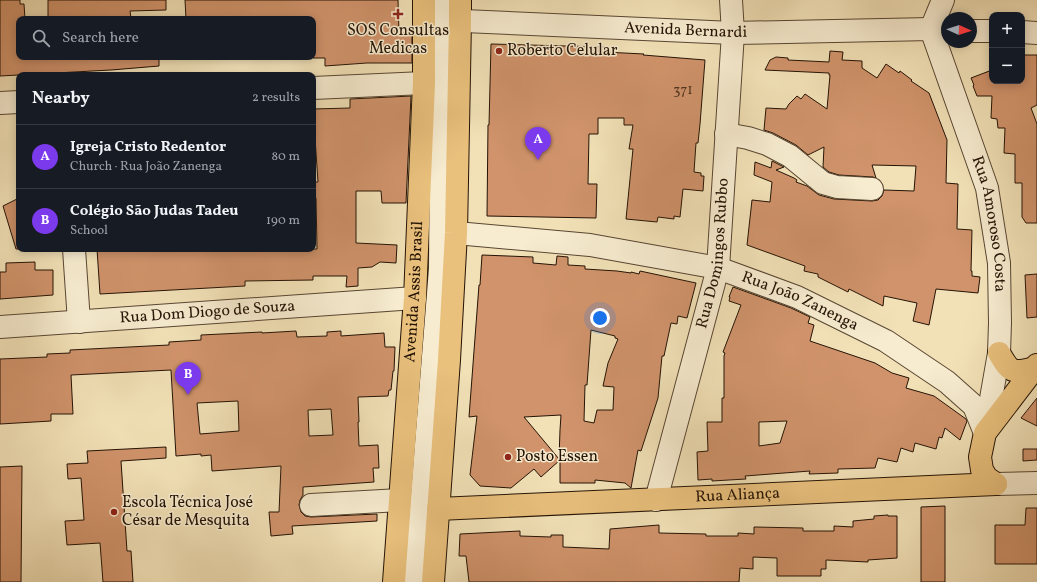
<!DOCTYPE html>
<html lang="en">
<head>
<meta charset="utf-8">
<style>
  :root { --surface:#171b24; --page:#20242c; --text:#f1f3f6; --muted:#9ea1a6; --line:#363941; --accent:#7c3aed }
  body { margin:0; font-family:Vollkorn,serif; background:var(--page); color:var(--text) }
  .controls { position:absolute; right:12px; top:12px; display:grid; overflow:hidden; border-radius:8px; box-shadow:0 2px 10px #0003 }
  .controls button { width:36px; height:36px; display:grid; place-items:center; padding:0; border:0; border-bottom:1px solid var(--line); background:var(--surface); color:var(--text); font:20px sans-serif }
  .compass { position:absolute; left:941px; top:12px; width:36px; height:36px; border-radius:50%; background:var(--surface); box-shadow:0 2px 10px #0003; rotate:93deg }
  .you { position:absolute; left:600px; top:318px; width:14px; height:14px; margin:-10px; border:3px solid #fff; border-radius:50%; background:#1a73e8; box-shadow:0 0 0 6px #1a73e833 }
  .badge { display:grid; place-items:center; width:26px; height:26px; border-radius:50%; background:var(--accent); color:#fff; font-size:13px; font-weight:700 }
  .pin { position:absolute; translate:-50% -33px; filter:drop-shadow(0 1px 2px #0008) }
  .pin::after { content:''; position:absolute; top:21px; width:14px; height:12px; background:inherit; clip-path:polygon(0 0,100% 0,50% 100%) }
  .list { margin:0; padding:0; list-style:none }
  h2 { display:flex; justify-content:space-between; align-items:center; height:52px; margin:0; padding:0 16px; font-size:17px }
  h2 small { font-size:13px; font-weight:400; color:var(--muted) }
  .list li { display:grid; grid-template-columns:26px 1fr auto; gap:12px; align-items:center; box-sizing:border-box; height:64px; padding:0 16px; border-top:1px solid var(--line) }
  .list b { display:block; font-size:15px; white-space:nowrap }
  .list p { margin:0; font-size:13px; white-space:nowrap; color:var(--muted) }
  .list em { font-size:13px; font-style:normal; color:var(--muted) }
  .icon { flex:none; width:22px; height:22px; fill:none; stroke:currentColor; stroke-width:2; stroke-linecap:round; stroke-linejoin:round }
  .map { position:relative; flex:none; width:1037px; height:582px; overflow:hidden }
  .search { position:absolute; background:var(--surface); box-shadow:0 2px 10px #0003; left:16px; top:16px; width:300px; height:44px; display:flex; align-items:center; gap:10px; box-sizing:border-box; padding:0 14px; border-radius:8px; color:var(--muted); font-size:15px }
  .panel { position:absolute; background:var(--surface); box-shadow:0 2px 10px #0003; left:16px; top:72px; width:300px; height:180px; border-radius:8px }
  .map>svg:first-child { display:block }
  .building { fill:#d0936b; stroke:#241305; fill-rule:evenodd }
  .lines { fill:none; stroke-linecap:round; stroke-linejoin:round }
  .minor-casing { stroke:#584632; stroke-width:24 }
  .major-casing { stroke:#241305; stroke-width:24 }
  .minor { stroke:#f7ecd0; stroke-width:22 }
  .major { stroke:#e9c07c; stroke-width:22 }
  .poi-dot { fill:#8f2418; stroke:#f7ecd0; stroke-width:1.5 }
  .labels { text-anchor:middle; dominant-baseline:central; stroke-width:3; stroke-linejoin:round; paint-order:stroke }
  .number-label { font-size:14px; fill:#4f331e }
  .street-label { font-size:16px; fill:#241305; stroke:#f7ecd0 }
  .poi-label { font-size:16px; fill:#241305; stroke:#f7ecd0; text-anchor:start }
</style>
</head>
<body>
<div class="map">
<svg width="1037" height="582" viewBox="0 0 1037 582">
  <rect width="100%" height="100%" fill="#f2e1b7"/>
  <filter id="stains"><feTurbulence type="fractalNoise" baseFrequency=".005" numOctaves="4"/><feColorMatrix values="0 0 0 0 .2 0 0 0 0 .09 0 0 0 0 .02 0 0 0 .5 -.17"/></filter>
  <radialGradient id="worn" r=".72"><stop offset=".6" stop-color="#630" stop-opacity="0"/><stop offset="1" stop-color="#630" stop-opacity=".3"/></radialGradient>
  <path class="building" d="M0,0h20v4h4l1,15h-6v38h140v9l-48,4 -111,6z
    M48,0h118v10l-36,1 1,7 -8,1h-75z
    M185,0h213l1,33h13v30h-45l-42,3v-8h-12v-39h-127z
    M491,44l113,3v5l40,2 -1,1 62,5 -5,64 -2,19h-2l-2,29 7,1v3h3l-1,15 -20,-2 -3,28 -6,-1v3l-16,-2 -1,5 -31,-3 7,-70h-4l4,-24h-9v-7h-26v16h-9l-1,50h9l-1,34 -109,-2 1,-91h1z
    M830,51l13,1 -1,8 20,1v7l15,10 9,-14 13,9 1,-2 12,9 -1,1 18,12 18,47 -1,43 12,1 -1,45 15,1 -1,41h1v5l8,1 -2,16 -42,-4 -7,36 -16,-4 4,-18 -33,-7 -1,10 -34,-17 -1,3 -30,-15v-3l-14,-3 1,-5 -58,-21 5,-45 18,2 2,-20 -18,-7 1,-13 16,6 1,-7 12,6 -8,3 18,8 3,2 -1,2 11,4 12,9 15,4 38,2 6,-1 4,-4 2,-6 30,1 2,-25 -44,-1 4,13 -3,-1 -34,-2 -10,-3 -6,-5 1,-20 -16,8 -12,-10 -23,-12 -9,-3 2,-22 20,1 3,-5 8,-8 4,3 4,-5 22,15 3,-34h-1v-2l-64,-3 5,-10 6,-3 12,1v2l41,2z
    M1022,55h15v50l-6,3 6,16v99h-11l-4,-6v-34h-7v-29l-11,-1 1,-25h-7l-1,-9 -6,-1 1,-22h-15l-4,-10 1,-1 -3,-7 21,-8v11h30z
    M411,96l-5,107h-24l-1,-12h-25v52l41,2 -1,18 -16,-1 -8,5 -14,1v18l-12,1 1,-11h-34v4l-68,1v5l-145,8 -3,-45h220l-1,-51h-3v-16h5l-5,-73 37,-1v-9z
    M19,198v51h-3l-13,-43z
    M482,255l51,2v6l23,2 1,-9 11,1v8l17,1v3l32,2 14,2v-1l8,2 1,-3 56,12 -9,35 -9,-2 -1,8 -6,-1 -7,33h-2l-4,42 -17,53 -3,-1 -7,38 -6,-5 -30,-3v3h-35v-23l-19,17 -7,-8 -23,19 -31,-2 -10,-11 7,-59 -8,1 10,-132h1zM591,330l24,6v2l3,1 -10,24 -5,23 11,1 -1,23h-16l-3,13 -10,-2 1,-36h2zM561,415l-1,15 -1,29 -35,-42z
    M35,262v8h18v25l-53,4v-27h6v-9z
    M1037,274v43l-10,1 -2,-43z
    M733,287l58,21 19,9 -2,6 6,2 -4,16 65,22 17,10 17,5 -3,10 28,8 32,23 1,2 -7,19 -15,-12 -3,10 -3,-1 -3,12 -21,-6 -2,9 -12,-4 -4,14 -19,-4 -3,10 -37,1v4l-29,1 1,-3 -65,5 1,3 -34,2v-2l-14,1 -1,-28 11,-1 -1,-29h15v-24h2v-42l1,-3 -2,-1 18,-47 -12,-4 1,-4h-1zM787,421l-7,22 -21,3v-24z
    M296,331l1,6 30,-1v-4l14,-1v5l43,-3 1,14h10l-1,24h-1l-2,19h-2l-1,6 -30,1 1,25h-1l1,24 19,-1 1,23h-6l1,14 -71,5v8l-3,5 -1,5 2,7 4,4 6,1 66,-3v7l-85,5 1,8 -22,2 -2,-24h10l2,-46 -69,5 -1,-16 -10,1v-2l-25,2 -5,-86 -100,5 2,39h-22v7l-51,3v-65l47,-2v-3l23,-1v-3l99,-5v-3l32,-2v-5l61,-3v1zM238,401l1,30 -39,3 -3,-31zM331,409l2,26 -24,1 -1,-26z
    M1037,398v28l-16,-8z
    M166,447v11l-45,3 6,90h4l2,31h-30l-3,-39 -33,2 -2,-24 19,-1 -3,-42 -13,1 -1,-15 21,-1 -1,-12z
    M1023,449h14v11l-14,1z
    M22,466l-1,116h-21v-115z
    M945,506v76h-24v-75z
    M1026,508h11v56h-42v-39h30z
    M888,515v1h9v42l-29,2v2l-42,-2v9h-5v7h-44v-18l-24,-1v12l-13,-1 -1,14h-270l-3,-26h-7l1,-22 60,-3v5l31,1v-2h12v12l46,2 1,-20 49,-4v8l47,1v2h32v-3l16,1v-7l49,1v3h31v-5l19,1v-6l21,-2v-3z"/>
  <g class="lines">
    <defs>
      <g id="minor">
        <path id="s1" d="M943,0l-12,29 56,159 12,75 1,60 -1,30 -14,80"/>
        <path id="s2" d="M441,20l292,13 198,-4 16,1"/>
        <path d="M971,31h21"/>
        <path d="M1022,32l15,1"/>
        <path d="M313,88l111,-5"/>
        <path d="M0,103l19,-1"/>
        <path d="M726,134l22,4 19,6 23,12 33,27 14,4 35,2"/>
        <path id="s3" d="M456,233l134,12 128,23 79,29 89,44 61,41 27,24 11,27"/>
        <path d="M74,249l5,73"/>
        <path id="s4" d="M0,327l415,-29"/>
        <path d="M996,484l41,-1"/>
        <path id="s5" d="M656,500l62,-232 15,-235 -2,-33"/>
        <path d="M311,505l89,-5"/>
        <path d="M415,582l25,-313 2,-269"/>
      </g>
      <g id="major">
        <path d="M999,353c11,19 13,21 35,15"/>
        <path d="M996,484l-9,-6 -5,-8 -2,-13 5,-24 52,-68"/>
        <path id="s6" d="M438,509l558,-25"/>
        <path id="s7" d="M394,582l21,-284 9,-215v-83"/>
        <path d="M433,582l16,-222 7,-127 4,-212v-21"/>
      </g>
    </defs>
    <use href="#minor" class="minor-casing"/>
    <use href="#major" class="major-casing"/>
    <use href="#minor" class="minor"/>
    <use href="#major" class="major"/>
  </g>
  <g class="poi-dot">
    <path d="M396 8h4v4h4v4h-4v4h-4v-4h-4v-4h4z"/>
    <circle cx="499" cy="51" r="4"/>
    <circle cx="508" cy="457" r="4"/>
    <circle cx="114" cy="512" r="4"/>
  </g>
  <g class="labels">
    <g class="number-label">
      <text x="683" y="90">371</text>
    </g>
    <g class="street-label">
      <text stroke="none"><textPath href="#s2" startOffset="245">Avenida Bernardi</textPath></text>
      <text stroke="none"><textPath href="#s1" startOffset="236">Rua Amoroso Costa</textPath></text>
      <text stroke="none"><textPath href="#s5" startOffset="254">Rua Domingos Rubbo</textPath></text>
      <text stroke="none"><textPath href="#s7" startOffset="291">Avenida Assis Brasil</textPath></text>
      <text stroke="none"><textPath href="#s3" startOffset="353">Rua João Zanenga</textPath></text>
      <text stroke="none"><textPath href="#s4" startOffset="208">Rua Dom Diogo de Souza</textPath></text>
      <text stroke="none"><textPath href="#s6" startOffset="300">Rua Aliança</textPath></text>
    </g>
    <g class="poi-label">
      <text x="398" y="31" text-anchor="middle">SOS Consultas<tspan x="398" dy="18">Medicas</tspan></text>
      <text x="507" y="51">Roberto Celular</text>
      <text x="516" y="457">Posto Essen</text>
      <text x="122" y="503">Escola Técnica José<tspan x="122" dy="18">César de Mesquita</tspan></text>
    </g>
  </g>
  <rect width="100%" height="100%" filter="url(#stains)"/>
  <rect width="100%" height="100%" fill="url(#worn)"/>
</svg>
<div class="controls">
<button>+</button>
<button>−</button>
</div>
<svg class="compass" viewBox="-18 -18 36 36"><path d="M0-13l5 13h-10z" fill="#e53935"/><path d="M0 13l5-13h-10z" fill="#9ea1a6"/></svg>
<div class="you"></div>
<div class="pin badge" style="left:538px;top:160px">A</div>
<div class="pin badge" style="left:188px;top:395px">B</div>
<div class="search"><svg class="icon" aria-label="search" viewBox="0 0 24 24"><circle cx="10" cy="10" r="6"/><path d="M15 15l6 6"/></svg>Search here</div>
<section class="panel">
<h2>Nearby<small>2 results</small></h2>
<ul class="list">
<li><span class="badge">A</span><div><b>Igreja Cristo Redentor</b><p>Church · Rua João Zanenga</p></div><em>80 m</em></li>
<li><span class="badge">B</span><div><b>Colégio São Judas Tadeu</b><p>School</p></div><em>190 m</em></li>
</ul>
</section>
</div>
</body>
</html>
